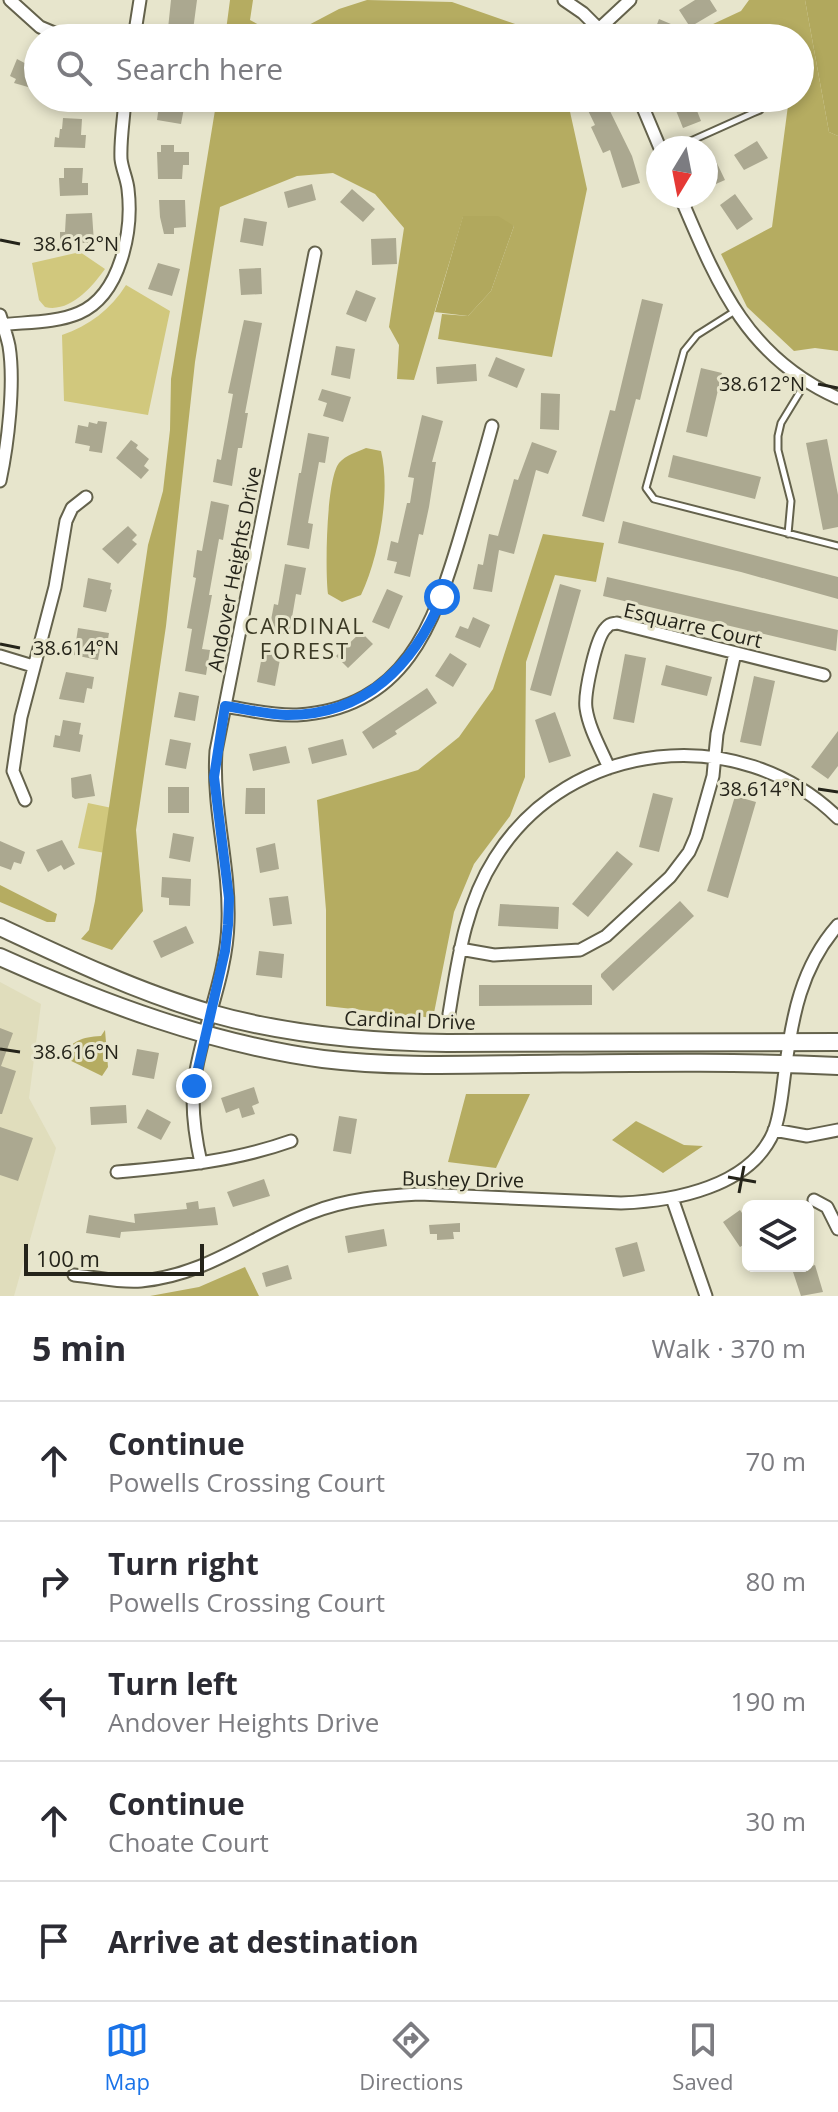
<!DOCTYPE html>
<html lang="en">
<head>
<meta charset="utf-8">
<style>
  :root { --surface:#fff; --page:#f7f7f7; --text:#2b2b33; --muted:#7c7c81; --line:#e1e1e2; --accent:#1a73e8 }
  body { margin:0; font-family:"Open Sans",sans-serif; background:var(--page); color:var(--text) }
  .controls { position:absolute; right:24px; bottom:24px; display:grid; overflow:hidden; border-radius:12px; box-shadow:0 4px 12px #0003 }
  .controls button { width:72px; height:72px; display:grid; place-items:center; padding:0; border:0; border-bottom:2px solid var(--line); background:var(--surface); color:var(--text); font:40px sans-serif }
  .compass { position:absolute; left:646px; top:136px; width:72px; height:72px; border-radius:50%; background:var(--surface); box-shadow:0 4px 12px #0003; rotate:190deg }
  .scale { position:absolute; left:24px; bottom:20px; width:180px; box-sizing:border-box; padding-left:8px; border:4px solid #25241a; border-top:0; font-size:22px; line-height:28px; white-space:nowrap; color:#25241a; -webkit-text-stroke:6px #e7e5cc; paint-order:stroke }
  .stop { position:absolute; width:24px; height:24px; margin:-18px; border:6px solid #1a73e8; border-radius:50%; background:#fff }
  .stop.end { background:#1a73e8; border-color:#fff; box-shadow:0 2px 8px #0008 }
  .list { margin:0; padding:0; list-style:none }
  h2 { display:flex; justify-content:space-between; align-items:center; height:104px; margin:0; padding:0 32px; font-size:34px }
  h2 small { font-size:26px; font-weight:400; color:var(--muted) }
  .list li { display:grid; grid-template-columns:52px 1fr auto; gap:24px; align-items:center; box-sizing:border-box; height:120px; padding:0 32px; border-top:2px solid var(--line) }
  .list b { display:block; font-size:30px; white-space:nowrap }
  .list p { margin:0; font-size:26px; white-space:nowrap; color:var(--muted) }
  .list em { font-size:26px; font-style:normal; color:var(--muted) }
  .icon { flex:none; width:44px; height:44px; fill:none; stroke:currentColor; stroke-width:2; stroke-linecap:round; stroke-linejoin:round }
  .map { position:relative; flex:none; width:838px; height:1296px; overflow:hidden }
  .search { position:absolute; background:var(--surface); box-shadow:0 4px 12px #0003; left:24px; right:24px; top:24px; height:88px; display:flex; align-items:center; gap:20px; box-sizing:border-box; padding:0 28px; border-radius:44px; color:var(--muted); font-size:30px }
  .sheet { height:704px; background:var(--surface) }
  nav { display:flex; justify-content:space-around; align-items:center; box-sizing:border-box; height:112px; border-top:2px solid var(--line); background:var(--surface); font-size:22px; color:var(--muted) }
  nav a { display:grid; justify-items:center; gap:4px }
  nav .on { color:var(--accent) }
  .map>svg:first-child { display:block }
  .built { fill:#e0ddbc }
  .green { fill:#d1c87d }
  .forest { fill:#b5ac61 }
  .water { fill:#b1a85d }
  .building { fill:#aba890 }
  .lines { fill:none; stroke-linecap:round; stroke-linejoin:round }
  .service-casing { stroke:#64624c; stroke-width:9 }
  .minor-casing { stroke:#64624c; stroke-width:15 }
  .secondary-casing { stroke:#64624c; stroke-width:20 }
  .service { stroke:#fff; stroke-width:5 }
  .minor { stroke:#fff; stroke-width:11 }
  .secondary { stroke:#fff; stroke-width:16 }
  .route { stroke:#1a73e8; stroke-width:10 }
  .ticks { fill:none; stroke:#25241a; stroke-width:3 }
  .labels { text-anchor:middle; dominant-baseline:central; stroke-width:6; stroke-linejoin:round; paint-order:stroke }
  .street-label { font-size:20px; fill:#25241a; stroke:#e7e5cc }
  .neighbourhood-label { font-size:22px; letter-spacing:2px; fill:#3b3924; stroke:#e7e5cc }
  .ticks-label { font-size:20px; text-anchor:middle; fill:#25241a; stroke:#e7e5cc; stroke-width:6; stroke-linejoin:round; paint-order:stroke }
</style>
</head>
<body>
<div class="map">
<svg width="838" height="1296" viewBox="0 0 838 1296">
  <rect width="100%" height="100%" fill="#e7e5cc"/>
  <path class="built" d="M0,982l41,22 -12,94 27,50 -42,148h-14z"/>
  <path class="green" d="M80,252l25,17c-13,18 -35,44 -60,38l-6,-7 -7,-37z
    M126,285l44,26 -22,104 -84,-14 -2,-66c27,-9 49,-26 64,-50z
    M88,803l24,5 -7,45 -27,-5z"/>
  <path class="forest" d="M230,0h23l-3,20 33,18h-58z
    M367,0l85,2 103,36h-271l55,-29z
    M749,0h56l24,132 9,4v215l-23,-3 -21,3 -47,-44 -26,-53 51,-27 17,-129h11v-60h-117l58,-27z
    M217,98h350l20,91 -35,168 -114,-18 4,-25 26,2 23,-25 23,-65 -51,-9 -49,163 -17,-1 2,-34 -10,-18 15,-99 -29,-34 -42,-21 -36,3 -77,31 -25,155 -29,264 -30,204 7,81 -31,39 -31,-11 8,-9 6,-29 53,-356 15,-54 7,-61 1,-51z
    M366,448l15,3c10,41 -2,106 -20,144l-19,7 -14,-8c-3,-23 -2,-114 11,-131 7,-8 18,-11 27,-15z
    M543,534l61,9 -8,39 -41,-7 -29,87 -1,115 -15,39 -36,48 -20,48 -21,106 -107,-12v-96l-9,-110 101,-30 41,-33 34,-48z
    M0,885l57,29 -2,8h-8l-47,-20z
    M105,1030l3,37 -6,9 -41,-20c12,-15 20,-19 40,-20z
    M466,1094h64l-34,74 -48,-6z
    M636,1121l48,24 19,1 -40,27 -51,-33z
    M245,1267l14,29h-109l49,-9z"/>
  <path class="water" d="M805,0h33v136l-9,-4z
    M463,216h35l16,10 -23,65 -23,25 -33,-4z"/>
  <path class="building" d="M171,0h26l-5,38h-25z
    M695,0h15l7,11 -27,16 -11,-17z
    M659,19l19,8 -4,11h-22z
    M17,59l21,11 -3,19 -21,-6 2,-4 -6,-3z
    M160,98h31l-1,11 -6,-1 -3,16 -24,-4z
    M582,98h40l-15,7 25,51 8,27 -18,5 -12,-38 -7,3 -12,-26 4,-2z
    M671,98h21l9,23 -18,7z
    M63,118l19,1 -1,16h5l-1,13 -31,-1 1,-10 4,1 1,-9h2z
    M757,141l11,17 -24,12 -10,-15z
    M161,145h13v7h15v13h-6l-1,14h-24l-1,-27h4z
    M714,157l11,23 -16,7 -3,-7v-19z
    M64,168h19l-1,15h6v12l-28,1 -1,-18h5z
    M312,184l4,16 -28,8 -4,-16z
    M352,189l23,20 -12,13 -23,-20z
    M735,194l18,25 -16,11 -17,-25z
    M159,200h26l1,27 -12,1v6h-10l-4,-17z
    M92,213l2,30h-34v-11h5l1,-18z
    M244,218l23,4 -4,24 -23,-4z
    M396,238l1,26 -25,1 -1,-26z
    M158,263l22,6 -8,27 -24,-7z
    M261,268l1,26 -21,1 -2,-26z
    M356,290l20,8 -10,24 -20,-8z
    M642,299l21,5 -23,96 -4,-1 -32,123 -22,-6 28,-106 5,1z
    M244,320l18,3 -17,90h3l-6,35h-4l-6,38 -19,-4 4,-23 4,1 12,-66 -5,-1z
    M336,346l19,3 -5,30 -19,-4z
    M496,357l29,12 -8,19 -29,-12z
    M476,364l1,17 -40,3 -1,-17z
    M701,368l21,5 -15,64 -21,-5z
    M322,389l29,8 -8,25 -20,-6 4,-13 -9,-3z
    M541,393l19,1 -1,36 -19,-1z
    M422,415l21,6 -11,41h4l-7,45 -6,28 -4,-1 -9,43 -16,-4 3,-11 -10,-2 4,-19 7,2 9,-40h3l4,-25 -6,-1z
    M98,421l9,1 -5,31 -13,-2 1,-5 -15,-3 3,-18 10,2 1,-5 8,2z
    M308,433l21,4 -4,26 -6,-1 -11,61 5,1 -4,25 -22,-4 12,-72h2z
    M827,439l11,56v32l-15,3 -17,-87z
    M131,440l7,5 -2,3 13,11 -5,7 5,4 -8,9 -25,-21z
    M532,442l25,9 -9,23 -12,-4 -22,84 -15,-4 -7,42 -19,-3 5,-25 5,1 6,-31 9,2 16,-57 4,1z
    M673,455l88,22 -6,22 -87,-22z
    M211,501l18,4 -6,35 -4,-1 -10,56h3l-10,54 8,1 -4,25 -21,-4 7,-42 -5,-1 9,-50 -3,-1 4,-27 5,1z
    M623,521l215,56v22l-97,-27 -123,-29z
    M128,526l9,9 -5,5 5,4 -19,20 -16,-15z
    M285,564l21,4 -5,27 -5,-1 -7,41 -20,-4 5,-27 4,1z
    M607,577l231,53 -2,21 -233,-55z
    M88,578l23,5 -1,6 2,1 -6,22 -23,-5z
    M560,584l21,6 -30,106 -21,-6z
    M387,589l16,7 -14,33 -17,-7z
    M473,617l17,8 -10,23 -25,-11 5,-11 8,3z
    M78,628l31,5 -2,12 -6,-1 -3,16 -24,-5z
    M361,632l12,12 -25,24 -12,-12z
    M263,651l18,3 -6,32 -18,-4z
    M450,653l17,11 -14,23 -18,-11z
    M625,654l21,4 -12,65 -21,-4z
    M666,665l46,12 -5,19 -46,-11z
    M66,672l28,5 -2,12 -5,-1 -3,15 -25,-4z
    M754,676l21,5 -14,65 -21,-4z
    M427,688l10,15 -42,28 2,3 -24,15 -11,-17z
    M179,692l20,4 -4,25 -21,-4z
    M555,712l16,44 -22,7 -14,-43z
    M63,720l18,3 -2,11 4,1 -3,17 -27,-5 2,-12 5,1z
    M838,731v35l-10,13 -17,-12z
    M170,739l21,4 -5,26 -21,-4z
    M343,739l4,16 -35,9 -4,-16z
    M286,746l4,17 -37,8 -4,-17z
    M91,774l4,22 -20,3 -3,-2 -1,-19z
    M168,787h21v26h-21z
    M246,788h19v26h-20z
    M653,793l20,5 -14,54 -20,-5z
    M735,796l21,6 -28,96 -21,-7z
    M173,833l21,4 -4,25 -21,-4z
    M62,840l13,24 -11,6 -3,-5 -13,7 -12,-22z
    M0,841l25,11 -4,12 -7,-2 -3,8 -11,-4z
    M275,843l4,26 -19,4 -4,-25z
    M617,851l16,13 -45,53 -16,-13z
    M162,877l29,2 -1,27 -21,-1v-7l-8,-1z
    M288,896l4,28 -19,2 -4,-28z
    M680,901l14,15 -81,75 -12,-14v-3z
    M500,904l59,3 -1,22 -60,-3z
    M186,926l8,17 -33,15 -8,-17z
    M259,951l25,3 -2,24 -26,-3z
    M479,985h113v20l-113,1z
    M0,1028l13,5 -12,33 15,5 -14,43h-2z
    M137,1049l22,4 -5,26 -22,-4z
    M254,1087l5,16 -7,3 3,8 -13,4 -3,-10 -13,5 -5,-15z
    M126,1105l1,18 -36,2 -1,-18z
    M147,1109l24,13 -10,18 -24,-12z
    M339,1116l18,3 -6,35 -18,-3z
    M0,1127l33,11 -15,43 -18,-6z
    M264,1179l6,17 -37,11 -6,-15z
    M198,1201l1,8 16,-2 3,18 -97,7 -1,6 -34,-5 3,-18 46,8 -1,-9 53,-5 -1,-6z
    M740,1210l8,12v20l-8,5 -17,-25z
    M460,1223v9h-7l1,7 -17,1v-6h-7l-1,-9z
    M384,1229l3,17 -39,7 -3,-17z
    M637,1242l8,29 -22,6 -8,-29z
    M288,1265l4,14 -26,8 -4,-14z
    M815,1265l8,27 -22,4 -8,-24z"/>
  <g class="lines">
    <defs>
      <path id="service" d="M675,148l78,-35 7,-3 4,-12
        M735,311l-38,24 -13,16 -38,137 8,11 184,47
        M788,534l3,-33 -13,-51v-14l3,-13 25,-41"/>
      <path id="minor" d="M10,0l30,27 26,11
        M564,0l19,13 25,25
        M600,28l30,-28
        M134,38l6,-38
        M639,98l21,50
        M680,196c37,87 66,161 158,202
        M0,315c3,10 7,21 9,31 6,37 -1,98 -9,135
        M0,325c25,-3 56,-2 79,-12 42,-18 54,-83 49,-124 -1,-10 -6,-20 -7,-30 -1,-20 3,-41 4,-61
        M0,656l33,10
        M225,706c24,4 48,10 72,9 108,-6 137,-91 163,-178 11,-37 22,-74 32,-111
        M609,768c-8,-19 -20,-39 -23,-60 -2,-14 10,-71 20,-80 4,-5 6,-4 11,-5l207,52
        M25,800l-12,-29 8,-54 34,-130 11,-66 6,-13 14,-11
        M460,949l34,6 86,-5 26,-14 64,-59 19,-25 7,-16 17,-60 4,-42 18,-81
        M449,1014c9,-55 16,-109 46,-156 74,-119 245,-137 343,-40
        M774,1130l33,6 31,-6
        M201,1163c-6,-27 -10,-53 -7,-80 7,-54 33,-106 34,-161 2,-58 -16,-113 -12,-171l99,-498
        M117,1172c58,-5 118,-11 174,-31
        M672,1198l34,98
        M814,1200l13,7 11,22
        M74,1275c22,2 46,8 67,6 66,-6 111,-45 170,-68 34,-14 72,-17 108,-19l202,9c53,-2 130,-16 153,-72 7,-18 8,-40 11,-60 7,-54 16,-104 53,-146"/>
      <path id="secondary" d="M0,927c68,32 138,65 210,86 77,22 158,29 237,30l391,-1
        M0,957c102,46 211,87 323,102 66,8 133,6 200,5 105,-1 210,-3 315,2"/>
    </defs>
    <use href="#service" class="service-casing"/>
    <use href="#minor" class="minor-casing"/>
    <use href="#secondary" class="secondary-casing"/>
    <use href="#service" class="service"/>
    <use href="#minor" class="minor"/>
    <use href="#secondary" class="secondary"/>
  </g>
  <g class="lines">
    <path class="route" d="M194,1086l31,-135 3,-26 1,-27 -15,-121 11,-71c20,3 40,8 61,9 79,1 128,-50 156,-118"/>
  </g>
  <path class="ticks" d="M0,240l20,4M818,384l20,4M0,644l20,4M818,789l20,3M0,1049l20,3M728,1177l28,5M739,1193l5,-27"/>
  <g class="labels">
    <g class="street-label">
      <text transform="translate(234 569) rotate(-79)">Andover Heights Drive</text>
      <text transform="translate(693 625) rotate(13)">Esquarre Court</text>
      <text transform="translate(410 1020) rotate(2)">Cardinal Drive</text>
      <text transform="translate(463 1179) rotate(1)">Bushey Drive</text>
    </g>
    <g class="neighbourhood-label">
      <text x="305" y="625">CARDINAL<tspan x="305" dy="25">FOREST</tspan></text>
    </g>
  </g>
  <g class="ticks-label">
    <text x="76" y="251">38.612°N</text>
    <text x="762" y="391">38.612°N</text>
    <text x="76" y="655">38.614°N</text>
    <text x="762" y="796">38.614°N</text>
    <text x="76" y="1059">38.616°N</text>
  </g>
</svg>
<div class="controls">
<button><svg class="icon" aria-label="layers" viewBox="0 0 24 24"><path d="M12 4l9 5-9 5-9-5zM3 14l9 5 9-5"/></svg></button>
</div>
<svg class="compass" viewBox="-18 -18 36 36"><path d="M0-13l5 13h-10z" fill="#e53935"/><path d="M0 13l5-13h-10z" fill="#7c7c81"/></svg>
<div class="scale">100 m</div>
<div class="stop" style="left:442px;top:597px"></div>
<div class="stop end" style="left:194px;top:1086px"></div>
<div class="search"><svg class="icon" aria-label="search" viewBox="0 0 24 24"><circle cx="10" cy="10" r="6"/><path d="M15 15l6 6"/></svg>Search here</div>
</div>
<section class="sheet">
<h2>5 min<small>Walk · 370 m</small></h2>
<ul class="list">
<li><svg class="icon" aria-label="ahead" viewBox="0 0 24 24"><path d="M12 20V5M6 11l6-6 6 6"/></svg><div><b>Continue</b><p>Powells Crossing Court</p></div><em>70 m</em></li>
<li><svg class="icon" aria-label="right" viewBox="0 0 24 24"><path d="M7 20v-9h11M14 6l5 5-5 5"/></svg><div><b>Turn right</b><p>Powells Crossing Court</p></div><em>80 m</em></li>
<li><svg class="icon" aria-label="left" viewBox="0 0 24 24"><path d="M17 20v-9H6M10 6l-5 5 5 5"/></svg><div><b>Turn left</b><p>Andover Heights Drive</p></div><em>190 m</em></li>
<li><svg class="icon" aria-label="ahead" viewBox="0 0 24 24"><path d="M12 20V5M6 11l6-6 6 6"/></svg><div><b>Continue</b><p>Choate Court</p></div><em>30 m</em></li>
<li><svg class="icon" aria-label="arrive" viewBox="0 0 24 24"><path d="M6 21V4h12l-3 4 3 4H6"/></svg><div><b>Arrive at destination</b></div></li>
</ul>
</section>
<nav>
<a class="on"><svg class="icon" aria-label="map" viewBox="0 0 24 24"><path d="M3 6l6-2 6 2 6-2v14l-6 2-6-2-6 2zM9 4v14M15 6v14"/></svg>Map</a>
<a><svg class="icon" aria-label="directions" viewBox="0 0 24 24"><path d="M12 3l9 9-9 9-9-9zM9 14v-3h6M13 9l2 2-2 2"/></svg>Directions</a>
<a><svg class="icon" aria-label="saved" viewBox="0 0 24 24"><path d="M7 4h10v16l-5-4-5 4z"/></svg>Saved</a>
</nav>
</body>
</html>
